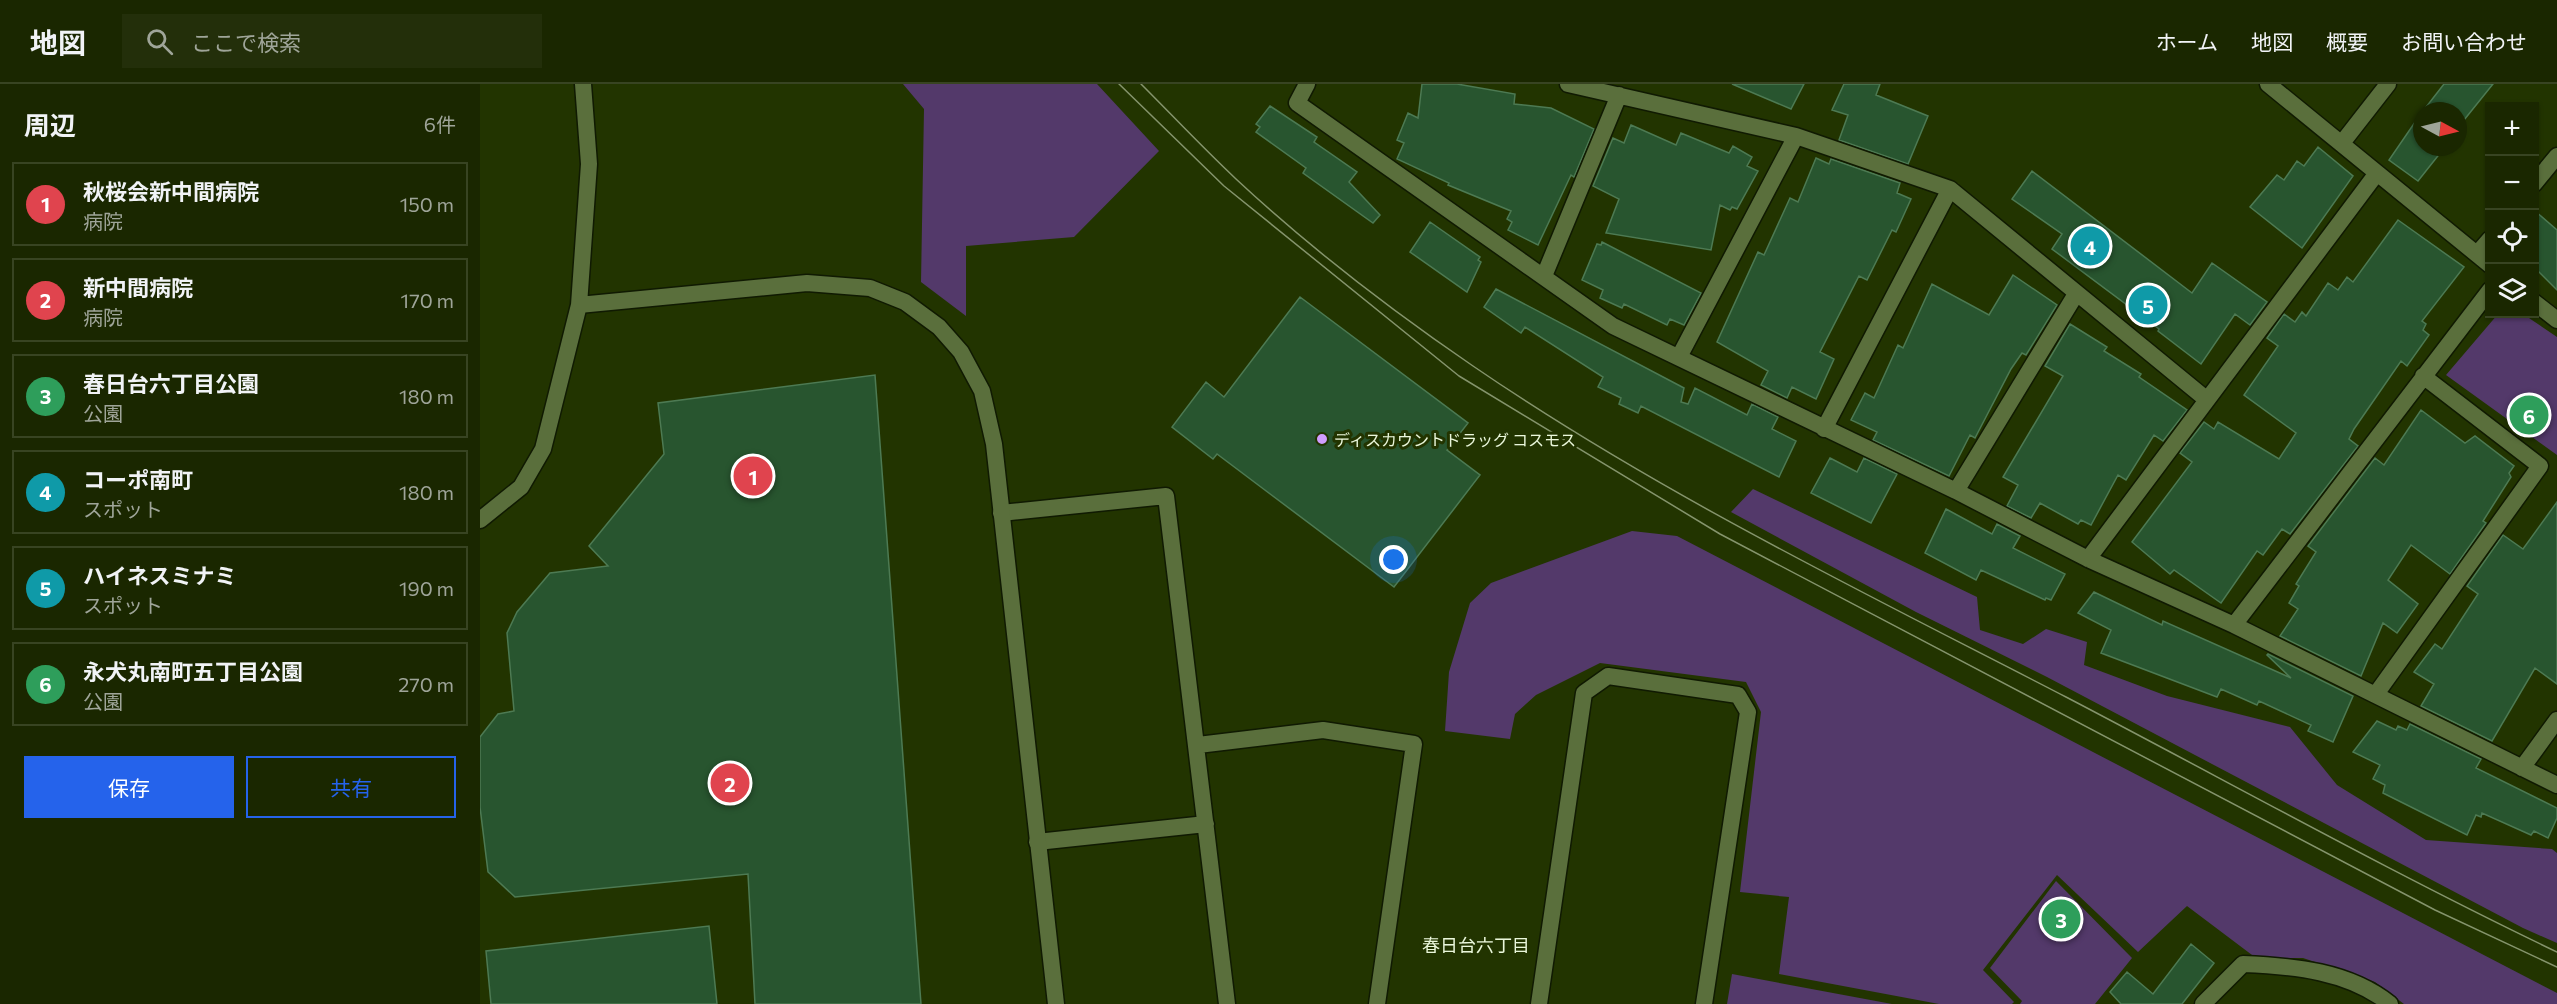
<!DOCTYPE html>
<html lang="ja">
<head>
<meta charset="utf-8">
<style>
  :root { --surface:#1a2700; --page:#232f0a; --text:#f1f3f6; --muted:#9fa599; --line:#384422; --accent:#2563eb }
  body { margin:0; font-family:Commissioner,"Noto Sans JP",sans-serif; background:var(--page); color:var(--text) }
  .controls { position:absolute; right:18px; top:18px; display:grid; overflow:hidden; border-radius:0px; box-shadow:0 2px 4px #0004 }
  .controls button { width:54px; height:54px; display:grid; place-items:center; padding:0; border:0; border-bottom:2px solid var(--line); background:var(--surface); color:var(--text); font:30px sans-serif }
  .compass { position:absolute; left:1933px; top:18px; width:54px; height:54px; border-radius:50%; background:var(--surface); box-shadow:0 2px 4px #0004; rotate:97deg }
  .you { position:absolute; left:914px; top:476px; width:21px; height:21px; margin:-15px; border:4px solid #fff; border-radius:50%; background:#1a73e8; box-shadow:0 0 0 9px #1a73e833 }
  .badge { display:grid; place-items:center; width:39px; height:39px; border-radius:50%; background:var(--accent); color:#fff; font-size:20px; font-weight:700 }
  .pin { position:absolute; translate:-50% -50%; border:3px solid #fff; box-shadow:0 2px 6px #0006 }
  .list { margin:0; padding:0; list-style:none }
  h2 { display:flex; justify-content:space-between; align-items:center; height:78px; margin:0; padding:0 24px; font-size:26px }
  h2 small { font-size:20px; font-weight:400; color:var(--muted) }
  .list li { display:grid; grid-template-columns:39px 1fr auto; gap:18px; align-items:center; box-sizing:border-box; height:84px; margin:0 12px 12px; padding:0 12px; border:2px solid var(--line); border-radius:0px }
  .list b { display:block; font-size:22px; white-space:nowrap }
  .list p { margin:0; font-size:20px; white-space:nowrap; color:var(--muted) }
  .list em { font-size:20px; font-style:normal; color:var(--muted) }
  .actions { display:flex; gap:12px; padding:18px 24px }
  .actions a { flex:1; padding:14px 0; border:2px solid var(--accent); border-radius:0px; text-align:center; font-size:21px; color:var(--accent) }
  .actions .main { background:var(--accent); color:#fff }
  .icon { flex:none; width:33px; height:33px; fill:none; stroke:currentColor; stroke-width:2; stroke-linecap:round; stroke-linejoin:round }
  .map { position:relative; flex:none; width:2077px; height:920px; overflow:hidden }
  header { display:flex; align-items:center; gap:36px; box-sizing:border-box; height:84px; padding:0 30px; background:var(--surface); border-bottom:2px solid var(--line) }
  header strong { font-size:28px }
  nav { display:flex; gap:33px; margin-inline-start:auto; font-size:21px }
  .search { width:420px; height:54px; background:var(--page); display:flex; align-items:center; gap:15px; box-sizing:border-box; padding:0 21px; border-radius:0px; color:var(--muted); font-size:22px }
  main { display:flex }
  aside { flex:1; background:var(--surface) }
  .map>svg:first-child { display:block }
  .green { fill:#53396a }
  .building { fill:#28552f; stroke:#4d7a53; stroke-width:1.5 }
  .lines { fill:none; stroke-linecap:round; stroke-linejoin:round }
  .minor-casing { stroke:#101a02; stroke-width:19 }
  .tertiary-casing { stroke:#101a02; stroke-width:19 }
  .minor { stroke:#5a6f3c; stroke-width:16 }
  .tertiary { stroke:#5a6f3c; stroke-width:16 }
  .tram { stroke:#85946c; stroke-width:1.5 }
  .poi-dot { fill:#d09dfe; stroke:#223400; stroke-width:2 }
  .labels { text-anchor:middle; dominant-baseline:central; stroke-width:6; stroke-linejoin:round; paint-order:stroke }
  .poi-label { font-size:16px; fill:#eaf7db; stroke:#223400; text-anchor:start }
  .neighbourhood-label { font-size:18px; fill:#eaf7db; stroke:#223400 }
</style>
</head>
<body>
<header>
<strong>地図</strong>
<div class="search"><svg class="icon" aria-label="search" viewBox="0 0 24 24"><circle cx="10" cy="10" r="6"/><path d="M15 15l6 6"/></svg>ここで検索</div>
<nav><a>ホーム</a><a>地図</a><a>概要</a><a>お問い合わせ</a></nav>
</header>
<main>
<aside>
<h2>周辺<small>6件</small></h2>
<ul class="list">
<li><span class="badge" style="background:#e0444e">1</span><div><b>秋桜会新中間病院</b><p>病院</p></div><em>150 m</em></li>
<li><span class="badge" style="background:#e0444e">2</span><div><b>新中間病院</b><p>病院</p></div><em>170 m</em></li>
<li><span class="badge" style="background:#2e9e5b">3</span><div><b>春日台六丁目公園</b><p>公園</p></div><em>180 m</em></li>
<li><span class="badge" style="background:#0f9aa8">4</span><div><b>コーポ南町</b><p>スポット</p></div><em>180 m</em></li>
<li><span class="badge" style="background:#0f9aa8">5</span><div><b>ハイネスミナミ</b><p>スポット</p></div><em>190 m</em></li>
<li><span class="badge" style="background:#2e9e5b">6</span><div><b>永犬丸南町五丁目公園</b><p>公園</p></div><em>270 m</em></li>
</ul>
<div class="actions"><a class="main">保存</a><a>共有</a></div>
</aside>
<div class="map">
<svg width="2077" height="920" viewBox="0 0 2077 920">
  <rect width="100%" height="100%" fill="#223400"/>
  <path class="green" d="M423,0h194l62,67 -85,86 -108,9v70l-45,-34 3,-173z
    M2018,230h25l34,23v118l-111,-80z
    M1273,405l224,108 3,33 43,14 23,-15 41,13 -3,23 83,31 123,31 47,58 89,55 126,9 5,4v90l-34,-15 -476,-251 -131,-65 -185,-100z
    M1152,447l45,5 880,457v11h-153l-29,-22 -72,-24h-47l-69,-52 -49,46 -81,-77 -74,95 31,32 -2,2h-73l-160,-30 10,-77 -49,-5 21,-180 -15,-30 -146,-19 -64,32 -21,19 -5,25 -65,-8 4,-59 21,-69 21,-20z
    M1576,797l76,77 -37,46h-75l2,-3 -32,-33z
    M1252,890l160,30h-165z"/>
  <path class="building" d="M942,0h35l58,10 -1,10 37,4 43,21 -20,48 -3,-2 -33,70 -30,-15 4,-8 -5,-3 4,-8 -63,-26 1,-2 -52,-24 7,-16 -7,-3 11,-27 10,5z
    M1252,0h72l-13,25z
    M1364,0h36l-4,11 52,21 -20,48 -69,-24 9,-25 -16,-5z
    M1964,0h49l-33,41 2,2 -4,5v-21h-35z
    M790,22l47,31 -3,5 43,30 -8,10 31,33 -7,8 -70,-50 3,-5 -50,-36 4,-5 -4,-3z
    M1942,28v35h23l-27,34 -29,-21z
    M1151,41l45,20 5,-12 48,20 4,-7 19,11 -5,9 11,5 -21,38 -5,-2 -2,3 -10,-5 -9,45 -105,-17 13,-34 -26,-13 20,-48 11,5z
    M1838,63l35,29 -51,72 -52,-41 27,-32 7,5 13,-19 7,5z
    M1336,74l13,6 2,-5 69,24 -3,10 14,6 -15,33 -4,-2 -25,50 -8,-4 -39,76 14,7 -18,40 -24,-12 -5,11 -26,-13 7,-14 -51,-29 41,-90 6,3 26,-57 8,4z
    M1552,87l160,122 20,-30 55,39 -17,23 -15,-11 -34,50 -43,-33 1,-2 -107,-80 10,-15 -50,-35z
    M2055,127l22,19v60l-22,-22z
    M1918,136l66,47 -42,54 4,3 -3,6 6,5 -22,31 -6,-5 -47,68 -5,10 9,7 -68,88 -8,-5 -19,26 -6,-4 -36,52 -47,-33 -4,4 -38,-32 60,-80 -12,-9 24,-31 10,7 4,-7 61,37 17,-26 -52,-38 34,-49 -11,-8 17,-24 11,8 7,-10 4,4 22,-33 10,7 9,-13 6,5z
    M950,138l50,35 -2,3 3,2 -14,30 -57,-40z
    M1122,158l99,51 -17,32 -14,-6 -3,6 -43,-21 -2,4 -22,-10 3,-8 -21,-10 15,-36 4,1z
    M1533,191l44,30 -31,50 -4,-2 -11,16 -36,69 -5,-3 -21,41 -76,-36 4,-8 -26,-12 14,-27 9,5 24,-53 5,3 29,-64 57,31z
    M1016,205l188,99 -3,14 7,2 7,-16 52,27 5,-11 26,13 -6,12 24,12 -17,36 -138,-71 -3,7 -19,-9 2,-6 -23,-11 5,-10 -78,-50 -4,6 -37,-26z
    M820,213l168,126 -21,27 33,25 -86,112 -177,-133 -4,5 -41,-32 34,-45 18,15z
    M1590,240l37,23 -3,4 37,23 -2,3 48,33 -24,31 -9,-6 -28,45 -8,-5 -27,50 -10,-5 -3,4 -38,-21 -9,15 -24,-12 11,-21 -15,-8 60,-101 -18,-10z
    M395,291l46,629h-166l-7,-130 -233,23 -27,-25 -8,-65v-70l18,-23 16,-3 -7,-78 10,-21 33,-39 58,-7 -19,-20 75,-92 -6,-51z
    M1941,326l44,33 10,-7 39,30 -5,7 2,4 -28,44 3,2 -36,51 -39,-29 -23,35 30,24 -21,29 -14,-10 -22,53 -81,-40 18,-27 -9,-6 10,-17 -3,-2 20,-32 -8,-6 67,-88 9,7z
    M1350,374l27,14 7,-14 33,16 -26,49 -60,-30z
    M2077,418v182l-22,-16 -43,73 -71,-35 13,-22 -20,-12 21,-28 7,5 36,-55 -11,-8 36,-51 20,14z
    M1466,425l46,25 5,-10 23,12 -7,12 52,26 -14,26 -5,-2 -1,2 -64,-30 -5,10 -51,-27z
    M1614,508l68,33 1,-4 128,57 -24,-23 1,-1 85,42 -20,46 -25,-11 3,-6 -52,-24 -2,4 -36,-16 -4,8 -116,-44 10,-23 -33,-17z
    M1897,637l19,9 2,-4 9,4 3,-6 71,35 -5,9 81,40v10l-9,20 -14,-7 -3,4 -49,-22 -1,4 -5,-2 -9,20 -84,-42 2,-8 -12,-6 7,-14 -27,-13z
    M229,842l8,78h-226l-5,-53z
    M1711,860l23,19 -32,41h-61l-11,-12 17,-20 26,22z"/>
  <g class="lines">
    <defs>
      <path id="minor" d="M827,0l-10,19 316,223 343,165 132,68 146,66 323,160
        M1088,0l228,52 154,53 256,210
        M1788,0l222,181
        M1862,59l46,-59
        M2054,100l23,-28
        M1997,170l13,-15
        M1064,192l75,-181
        M2054,218l23,18
        M1199,273l117,-221
        M1344,345l126,-240
        M1476,407l120,-197
        M521,429l165,-17 61,508
        M1608,475l289,-386
        M1754,541l256,-335
        M1896,610l164,-228 -117,-90
        M718,661l125,-15 91,14 -37,260
        M2042,684l35,-48
        M557,758l169,-18
        M1059,920l45,-311 24,-17 130,19 10,17 -44,292
        M1723,920l40,-40c51,2 106,7 147,40"/>
      <path id="tertiary" d="M99,221l228,-22 63,5 35,14 34,25 22,25 21,39 12,53 62,560
        M0,436l41,-33 22,-38 36,-144 10,-141 -6,-80"/>
    </defs>
    <use href="#minor" class="minor-casing"/>
    <use href="#tertiary" class="tertiary-casing"/>
    <use href="#minor" class="minor"/>
    <use href="#tertiary" class="tertiary"/>
    <path class="tram" d="M639,0l105,102 235,190 261,158 715,376 122,57
      M661,0c32,32 62,64 95,95 73,68 155,131 237,187 187,128 392,227 593,331 163,85 324,175 491,255"/>
  </g>
  <circle class="poi-dot" cx="842" cy="355" r="6"/>
  <g class="labels">
    <g class="poi-label">
      <text x="854" y="355">ディスカウントドラッグ コスモス</text>
    </g>
    <g class="neighbourhood-label">
      <text x="996" y="861">春日台六丁目</text>
    </g>
  </g>
</svg>
<div class="controls">
<button>+</button>
<button>−</button>
<button><svg class="icon" aria-label="locate" viewBox="0 0 24 24"><circle cx="12" cy="12" r="6"/><path d="M12 2v4M12 18v4M2 12h4M18 12h4"/></svg></button>
<button><svg class="icon" aria-label="layers" viewBox="0 0 24 24"><path d="M12 4l9 5-9 5-9-5zM3 14l9 5 9-5"/></svg></button>
</div>
<svg class="compass" viewBox="-18 -18 36 36"><path d="M0-13l5 13h-10z" fill="#e53935"/><path d="M0 13l5-13h-10z" fill="#9fa599"/></svg>
<div class="you"></div>
<div class="pin badge" style="left:273px;top:392px;background:#e0444e">1</div>
<div class="pin badge" style="left:250px;top:699px;background:#e0444e">2</div>
<div class="pin badge" style="left:1581px;top:835px;background:#2e9e5b">3</div>
<div class="pin badge" style="left:1610px;top:162px;background:#0f9aa8">4</div>
<div class="pin badge" style="left:1668px;top:221px;background:#0f9aa8">5</div>
<div class="pin badge" style="left:2049px;top:331px;background:#2e9e5b">6</div>
</div>
</main>
</body>
</html>
